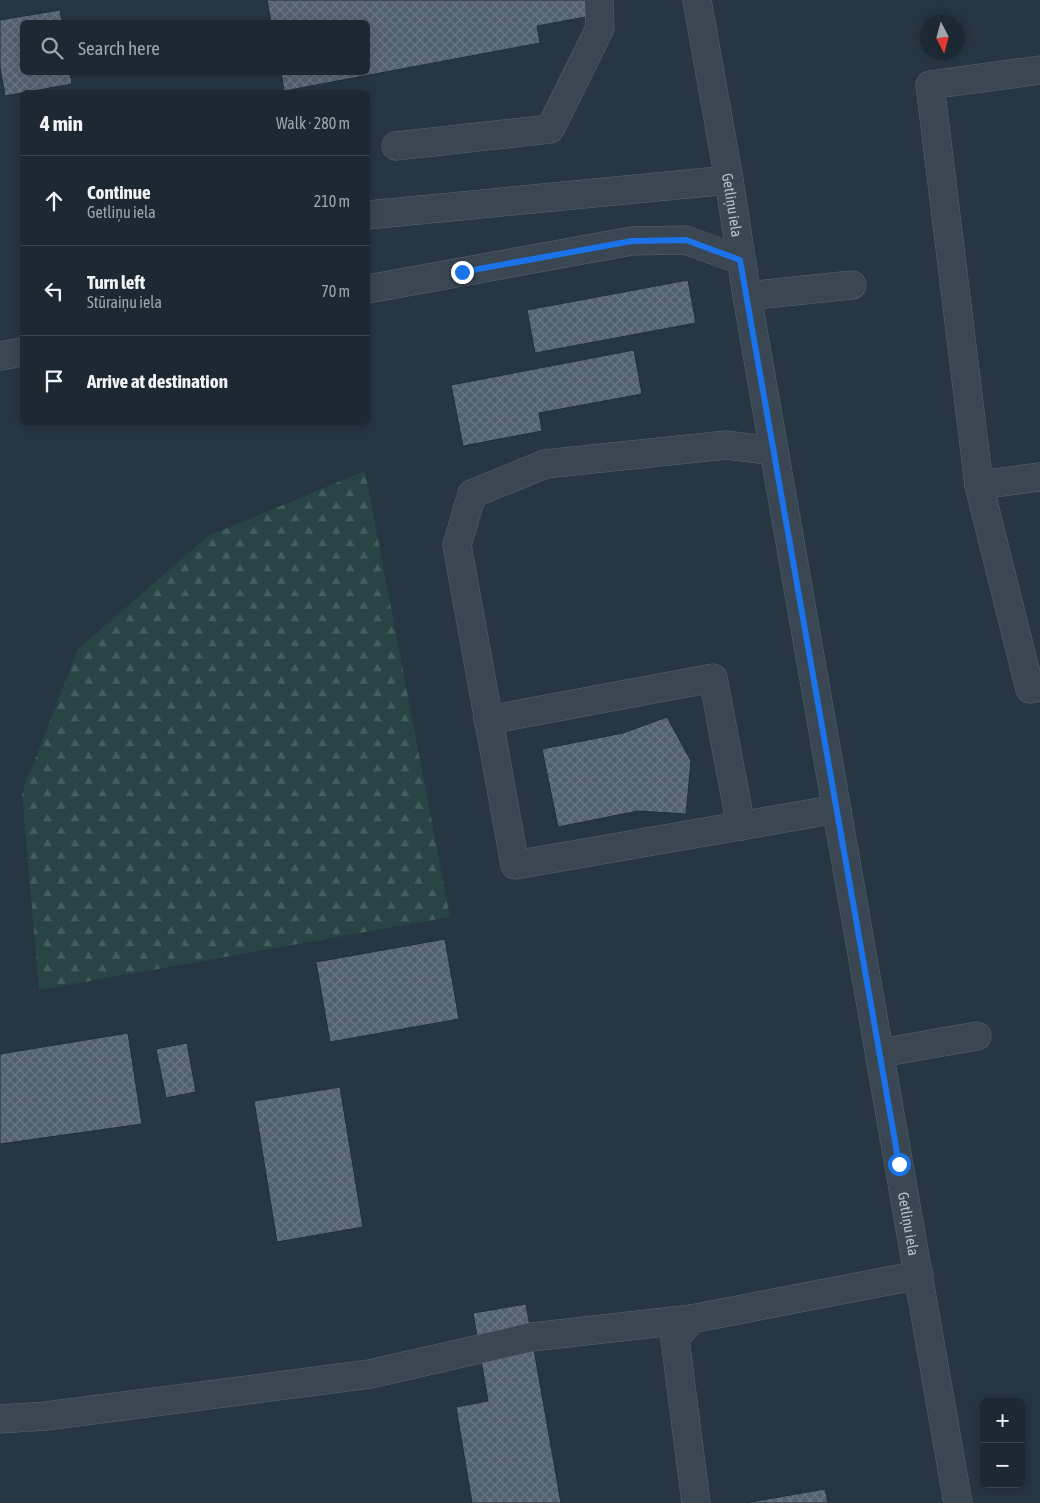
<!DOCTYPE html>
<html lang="en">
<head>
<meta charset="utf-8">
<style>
  :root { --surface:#1c2832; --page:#25303a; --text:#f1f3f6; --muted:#a0a6ac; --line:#3a444d }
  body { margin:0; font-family:"Asap Condensed",sans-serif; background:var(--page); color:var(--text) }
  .controls { position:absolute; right:15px; bottom:15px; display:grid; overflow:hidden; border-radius:8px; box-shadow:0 2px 12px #0003 }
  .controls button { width:45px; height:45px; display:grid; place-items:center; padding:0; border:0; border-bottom:1px solid var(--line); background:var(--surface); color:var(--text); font:25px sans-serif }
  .compass { position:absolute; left:920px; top:15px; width:45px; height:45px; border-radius:50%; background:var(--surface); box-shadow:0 2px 12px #0003; rotate:174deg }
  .stop { position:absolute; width:15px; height:15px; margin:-11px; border:4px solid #1a73e8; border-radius:50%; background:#fff }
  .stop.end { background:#1a73e8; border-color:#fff; box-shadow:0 1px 5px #0008 }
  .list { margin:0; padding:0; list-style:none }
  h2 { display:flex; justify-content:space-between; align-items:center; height:65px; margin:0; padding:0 20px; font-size:21px }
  h2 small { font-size:16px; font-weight:400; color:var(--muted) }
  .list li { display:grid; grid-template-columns:32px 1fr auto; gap:15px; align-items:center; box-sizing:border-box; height:90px; padding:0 20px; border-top:1px solid var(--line) }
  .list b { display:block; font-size:19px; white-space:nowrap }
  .list p { margin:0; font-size:16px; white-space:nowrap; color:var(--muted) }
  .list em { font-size:16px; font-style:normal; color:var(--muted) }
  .icon { flex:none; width:28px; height:28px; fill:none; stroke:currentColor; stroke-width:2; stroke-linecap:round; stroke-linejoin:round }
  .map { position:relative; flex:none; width:1040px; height:1503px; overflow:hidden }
  .search { position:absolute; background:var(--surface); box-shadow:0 2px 12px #0003; left:20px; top:20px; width:350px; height:55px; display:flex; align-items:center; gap:12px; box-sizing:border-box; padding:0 18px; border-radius:8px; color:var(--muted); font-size:19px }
  .panel { position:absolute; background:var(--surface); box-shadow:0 2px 12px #0003; left:20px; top:90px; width:350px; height:335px; border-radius:8px }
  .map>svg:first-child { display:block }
  .forest { fill:url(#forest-firs) }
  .building { fill:url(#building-cross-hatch); stroke:#212e3a }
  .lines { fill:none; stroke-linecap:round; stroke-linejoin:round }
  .minor-casing { stroke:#596570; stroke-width:29 }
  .minor { stroke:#3a4753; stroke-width:28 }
  .route { stroke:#1a73e8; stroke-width:6 }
  .labels { text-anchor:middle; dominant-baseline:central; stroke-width:5; stroke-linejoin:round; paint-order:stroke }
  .street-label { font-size:15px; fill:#b8c2cd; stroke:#1f2c38 }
</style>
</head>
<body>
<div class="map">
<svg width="1040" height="1503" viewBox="0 0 1040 1503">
  <defs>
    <pattern id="forest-firs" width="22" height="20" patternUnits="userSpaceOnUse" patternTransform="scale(1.25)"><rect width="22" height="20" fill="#284444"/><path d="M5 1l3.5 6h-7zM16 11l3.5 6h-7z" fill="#455d5e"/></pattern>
    <pattern id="building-cross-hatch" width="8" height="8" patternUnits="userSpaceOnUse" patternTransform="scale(1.25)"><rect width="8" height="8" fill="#526170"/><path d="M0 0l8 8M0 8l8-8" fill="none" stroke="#697683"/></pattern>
  </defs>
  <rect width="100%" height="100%" fill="#263643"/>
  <path class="forest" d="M365,471l85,446 -411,73 -17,-197 56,-144 130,-113z"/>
  <path class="building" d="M267,0h321l3,16 -54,10 3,17 -256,48 -3,-19h87v-50h-97z
    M60,10l2,12h-40v50h48l2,12 -67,12 -5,-29v-47z
    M688,280l8,43 -161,30 -8,-43z
    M634,350l8,44 -103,19 3,18 -79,15 -12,-61z
    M667,717l24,44 -5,53 -48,-3 -80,16 -16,-78 81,-16z
    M445,939l14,80 -129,23 -14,-80z
    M128,1033l14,91 -142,20v-90z
    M187,1043l9,49 -30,6 -10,-49z
    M340,1087l23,140 -86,15 -23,-141z
    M526,1304l35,199h-89l-16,-96 32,-6 -15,-88z
    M825,1489l3,14h-83z"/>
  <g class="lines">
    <defs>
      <g id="minor">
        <path id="s1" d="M697,0l32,180 18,116 211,1207"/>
        <path d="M1040,70l-110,15 49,400 51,204 10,-2"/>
        <path d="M396,146l154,-17 50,-101 -1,-28"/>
        <path d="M368,215l361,-35"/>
        <path d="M368,289l264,-48 54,-1 54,20"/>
        <path d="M747,296l105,-11"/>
        <path d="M0,356l22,-4"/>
        <path d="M774,451l-48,-6 -181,19 -73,30 -15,51 58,320 322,-56"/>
        <path d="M979,485l61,-8"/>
        <path d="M488,720l225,-42 28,148"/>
        <path d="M880,1053l97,-17"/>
        <path d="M0,1419l46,-3 324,-42 162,-37 159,-18"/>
        <path d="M696,1503l-21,-164 16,-20 228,-44"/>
      </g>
    </defs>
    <use href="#minor" class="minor-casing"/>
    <use href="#minor" class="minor"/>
  </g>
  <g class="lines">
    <path class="route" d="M462,272l170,-31 54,-1 54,20 159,904"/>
  </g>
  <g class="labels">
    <g class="street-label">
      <text stroke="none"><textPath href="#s1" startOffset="208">Getliņu iela</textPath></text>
      <text stroke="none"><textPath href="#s1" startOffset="1242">Getliņu iela</textPath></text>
    </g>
  </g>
</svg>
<div class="controls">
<button>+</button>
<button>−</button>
</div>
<svg class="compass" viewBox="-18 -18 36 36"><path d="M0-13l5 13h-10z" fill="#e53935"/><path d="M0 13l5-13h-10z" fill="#a0a6ac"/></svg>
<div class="stop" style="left:899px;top:1164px"></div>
<div class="stop end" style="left:462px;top:272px"></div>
<div class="search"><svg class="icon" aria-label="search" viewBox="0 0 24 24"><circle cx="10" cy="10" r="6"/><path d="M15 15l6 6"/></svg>Search here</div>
<section class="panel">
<h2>4 min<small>Walk · 280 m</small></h2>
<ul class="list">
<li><svg class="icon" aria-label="ahead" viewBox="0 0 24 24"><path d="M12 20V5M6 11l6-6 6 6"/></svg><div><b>Continue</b><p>Getliņu iela</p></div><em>210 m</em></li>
<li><svg class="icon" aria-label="left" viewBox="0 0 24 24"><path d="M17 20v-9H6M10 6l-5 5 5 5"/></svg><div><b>Turn left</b><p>Stūraiņu iela</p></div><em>70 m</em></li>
<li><svg class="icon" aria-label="arrive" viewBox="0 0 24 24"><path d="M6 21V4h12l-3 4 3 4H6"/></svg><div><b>Arrive at destination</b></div></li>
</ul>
</section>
</div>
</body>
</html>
